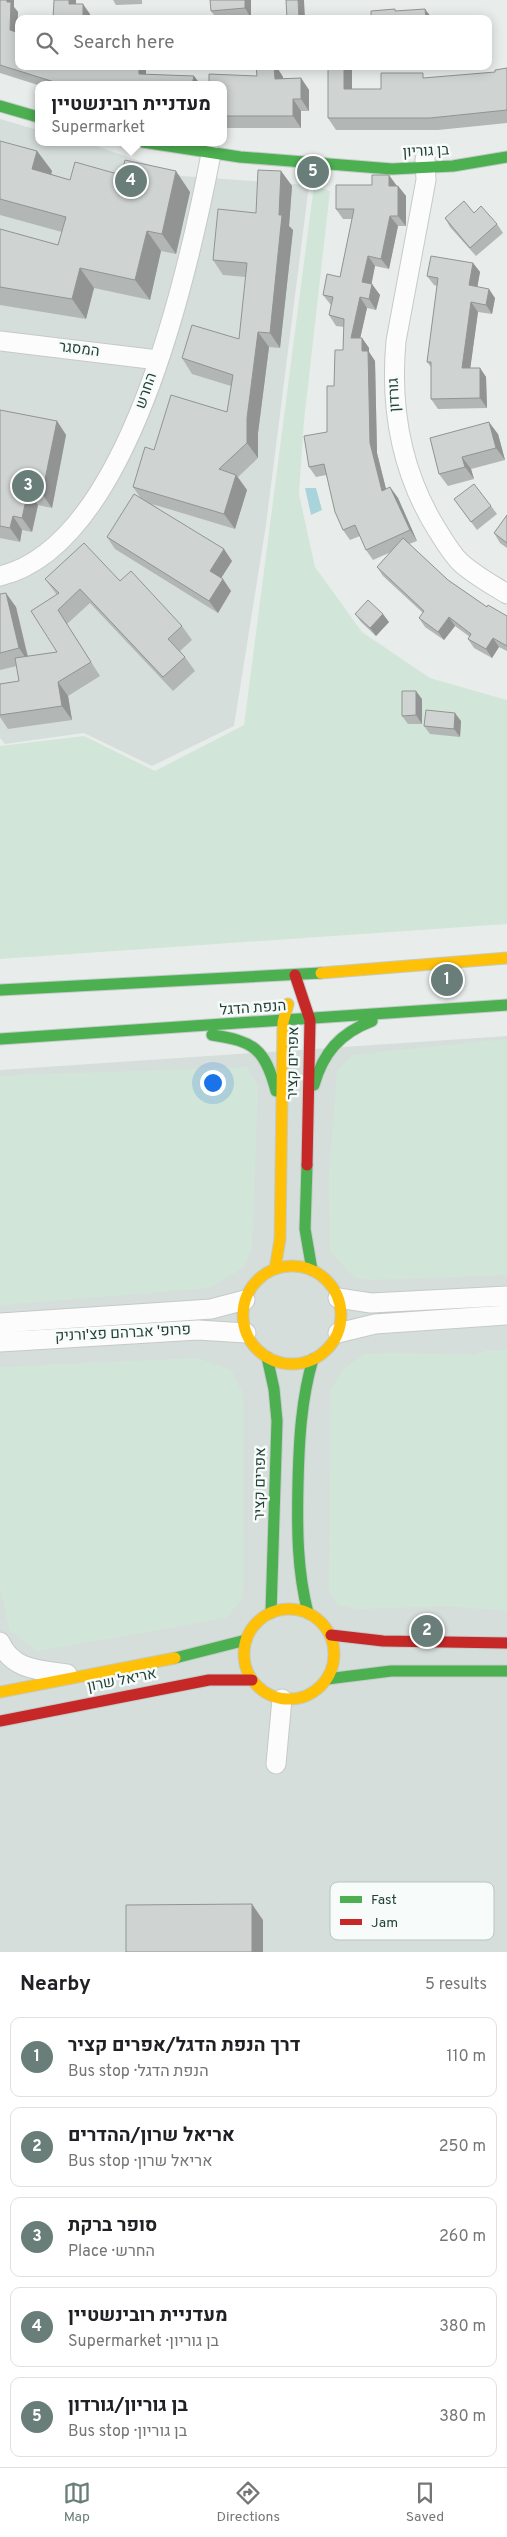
<!DOCTYPE html>
<html lang="en">
<head>
<meta charset="utf-8">
<style>
  :root { --surface:#fff; --page:#f6f6f6; --text:#202124; --muted:#757577; --line:#e0e0e0; --accent:#697e78 }
  body { margin:0; font-family:Overpass,Heebo,sans-serif; background:var(--page); color:var(--text) }
  .you { position:absolute; left:212px; top:1082px; width:18px; height:18px; margin:-12px; border:4px solid #fff; border-radius:50%; background:#1a73e8; box-shadow:0 0 0 8px #1a73e833 }
  .badge { display:grid; place-items:center; width:32px; height:32px; border-radius:50%; background:var(--accent); color:#fff; font-size:16px; font-weight:700 }
  .pin { position:absolute; translate:-50% -50%; border:2px solid #fff; box-shadow:0 1px 5px #0006 }
  .popup { position:absolute; left:35px; top:81px; width:192px; height:65px; box-sizing:border-box; display:grid; place-content:center; border-radius:10px; background:var(--surface); filter:drop-shadow(0 1px 4px #0005); font-size:16px; white-space:nowrap; color:var(--muted) }
  .popup b { font-size:19px; color:var(--text) }
  .popup::after { content:''; position:absolute; left:50%; top:100%; margin-left:-10px; border:10px solid transparent; border-top-color:var(--surface) }
  .list { margin:0; padding:0; list-style:none }
  h2 { display:flex; justify-content:space-between; align-items:center; height:65px; margin:0; padding:0 20px; font-size:21px }
  h2 small { font-size:16px; font-weight:400; color:var(--muted) }
  .list li { display:grid; grid-template-columns:32px 1fr auto; gap:15px; align-items:center; box-sizing:border-box; height:80px; margin:0 10px 10px; padding:0 10px; border:1px solid var(--line); border-radius:10px }
  .list b { display:block; font-size:19px; white-space:nowrap }
  .list p { margin:0; font-size:16px; white-space:nowrap; color:var(--muted) }
  .list em { font-size:16px; font-style:normal; color:var(--muted) }
  .icon { flex:none; width:28px; height:28px; fill:none; stroke:currentColor; stroke-width:2; stroke-linecap:round; stroke-linejoin:round }
  .map { position:relative; flex:none; width:507px; height:1952px; overflow:hidden }
  .search { position:absolute; background:var(--surface); box-shadow:0 2px 12px #0003; left:15px; right:15px; top:15px; height:55px; display:flex; align-items:center; gap:12px; box-sizing:border-box; padding:0 18px; border-radius:10px; color:var(--muted); font-size:19px }
  .sheet { height:515px; background:var(--surface) }
  nav { display:flex; justify-content:space-around; align-items:center; box-sizing:border-box; height:70px; border-top:1px solid var(--line); background:var(--surface); font-size:14px; color:var(--muted) }
  nav a { display:grid; justify-items:center; gap:2px }
  nav .on { color:var(--accent) }
  .map>svg:first-child { display:block }
  .built { fill:#d6dedb }
  .green { fill:#d1e6d8 }
  .water { fill:#a9d4db }
  .lines { fill:none; stroke-linecap:round; stroke-linejoin:round }
  .street-casing { stroke:#c5cac8; stroke-width:21 }
  .fast-casing { stroke:#c3cbc8; stroke-width:13 }
  .slow-casing { stroke:#c3cbc8; stroke-width:13 }
  .jam-casing { stroke:#c3cbc8; stroke-width:13 }
  .street { stroke:#fcfcfc; stroke-width:19 }
  .fast { stroke:#4caf50; stroke-width:11 }
  .slow { stroke:#ffc107; stroke-width:11 }
  .jam { stroke:#c62828; stroke-width:11 }
  .wall { fill:#b2b6b5 }
  .shaded-wall { fill:#919493 }
  .building { fill:#cfd4d2; stroke:#919493 }
  .labels { text-anchor:middle; dominant-baseline:central; stroke-width:5; stroke-linejoin:round; paint-order:stroke }
  .street-label { font-size:15px; fill:#24423a; stroke:#f7fbf9 }
  .key { fill:#f7fbf9; stroke:#b8c4c0; stroke-width:1 }
  .key-label { font-size:14px; fill:#24423a }
</style>
</head>
<body>
<div class="map">
<svg width="507" height="1952" viewBox="0 0 507 1952">
  <rect width="100%" height="100%" fill="#e8edeb"/>
  <path class="built" d="M0,119l38,11v12h47l97,34 127,9 -43,340 -32,201 -82,40 -68,-33 -79,11 -5,-6z
    M507,1036v916h-507v-882z"/>
  <path class="green" d="M314,185l16,6 -26,230 -5,73 16,73 47,65 68,46 77,22v224l-507,35v-213l84,-10 71,35 89,-46z
    M507,1039v236l-138,5 -15,-3 -24,-26 -1,-72 8,-108 16,-16z
    M247,1067l11,20 -6,159 -8,21 -35,21 -209,17v-229z
    M489,1350h18v261l-61,-5 -89,3 -19,-4 -9,-15 2,-201 13,-20 20,-15 35,-1 74,2z
    M197,1358l34,12 12,24v203l-17,21 -189,33 -27,-20 -10,-43v-221z"/>
  <path class="water" d="M305,488h11l6,22 -11,5z"/>
  <g class="lines">
    <defs>
      <path id="street" d="M425,159l1,21 -30,161c-6,66 5,130 40,187 7,11 14,24 24,34 14,13 31,22 47,32
        M0,341l158,19
        M0,576c130,-31 189,-308 211,-422
        M338,1298l33,5 136,-7
        M0,1323l211,-14 34,-9
        M338,1333l37,-9 132,-9
        M0,1342l198,-12 48,3
        M0,1642c12,28 39,28 67,32
        M276,1764l6,-65"/>
      <path id="fast" d="M0,106l38,11
        M143,142l97,15 152,12 61,-3 54,-9
        M0,990l321,-17
        M212,1035c42,6 53,14 64,56
        M0,1039l507,-34
        M314,1085c9,-32 26,-52 58,-64
        M307,1165l-2,64 7,41
        M267,1357l7,32 3,32 -6,192
        M308,1613c-11,-43 -11,-85 -10,-129 1,-43 3,-84 15,-125
        M175,1658l71,-18
        M327,1679l64,-8h116"/>
      <path id="slow" d="M321,973l186,-15
        M243 1315a49 49 0 1 1 98 0a49 49 0 1 1-98 0Z
        M275,1269l5,-30 3,-217 5,-18
        M244 1654a45 45 0 1 1 90 0a45 45 0 1 1-90 0Z
        M0,1692l175,-34"/>
      <path id="jam" d="M295,975l15,45 -3,145
        M331,1635l52,6 124,2
        M0,1721l209,-41h43"/>
    </defs>
    <use href="#street" class="street-casing"/>
    <use href="#fast" class="fast-casing"/>
    <use href="#slow" class="slow-casing"/>
    <use href="#jam" class="jam-casing"/>
    <use href="#street" class="street"/>
    <use href="#fast" class="fast"/>
    <use href="#slow" class="slow"/>
    <use href="#jam" class="jam"/>
  </g>
  <path class="wall" d="M0,0h14v7l4,5 -1,21 2,33h127v9l55,10h-163l-38,-12z
    M113,0h29v4l-26,1z
    M251,0v18l-34,1 -6,-8z
    M256,66h20l7,11v1h18l8,12v21h-8v17h-77v-43l33,-9z
    M352,66v23h29l46,-11 68,-6 12,-4v55l-69,7h-102l-8,-12z
    M0,141l37,10 15,20 -1,3 19,6 51,-5 69,17 -14,62 -15,-3 -11,49 -56,-12 -8,31 -86,-14v-76l58,16 4,-13 -62,-17z
    M281,171l11,15 -3,40 4,4 -13,118 -11,-1 -11,86v25l-20,19 9,13 -12,39 -83,-25 80,57 -11,17 10,13 -13,22 -103,-64 -8,-12 33,-40 -7,-10 21,-37 73,-38 4,-26 -39,-12 -10,-16 57,-19 7,-62 -23,-2 -10,-15 43,-47z
    M397,186h1l8,10v30h-8l-9,43 -14,-3 -4,18 9,11 -4,15 -9,-2 -7,30h2l7,10v4l6,9 2,92 9,36 4,-2 8,11 19,43 -8,3 39,36 39,27 20,9v35l-8,-4 -7,11 -18,-10 -6,-9 2,-2 -15,-11 -11,14 -19,-13 -6,-9 4,-5 -40,-37 -6,-9 14,-15 -18,8 -7,-10 -6,-14 -10,4 -7,-10 -17,-55 -10,2 -7,-10 18,-35 7,-46 9,-36 1,-23 -8,-1 -7,-11 2,-10 -8,-10 17,-18 12,-58h-9l-7,-10z
    M474,213l23,11 6,9 -27,23 -26,-29 -5,-9z
    M473,263l7,9 -3,15 18,11 -3,16 -14,-2 -8,56h10l6,9 1,31 -49,1 -7,-10v-32l-4,-5 10,-76 -3,-1 -7,-9z
    M0,410l57,11 9,14 -14,73 -14,-3 -6,27 -10,-2 -2,12 -20,-4z
    M498,434l7,26 -34,9 3,10 -26,7 -9,-12 -9,-36z
    M454,499l37,7 6,8 -20,16z
    M507,515v33l-7,-5 -6,-10z
    M45,579l75,2 62,45 10,14 -12,11 5,6 10,14 -22,20 -83,-88 -23,21 33,52 -32,20 4,24 -64,9 -8,-12v-33l19,-3 -2,-15 -17,4v-76l16,13 12,49 29,-4v-57z
    M355,614l34,8 -13,14 -15,-14z
    M422,699v25h-14l-6,-8z
    M461,721l-1,16 -30,-3 -6,-8z"/>
  <path class="shaded-wall" d="M7,0h7v7l4,5 -1,28 -7,-10z
    M69,0h7v14l-7,-10z
    M245,0h6v18l-6,-10z
    M298,0h6l1,19h-6z
    M83,4l7,10v5h-7z
    M425,9l6,8v2h-5z
    M139,66h7v18l-7,-10z
    M274,66h2l7,11v14l-8,-12z
    M344,66h8v35l-8,-12z
    M194,76l7,9h-9z
    M301,78l8,12v21l-8,-12z
    M293,99l8,12v17l-8,-12z
    M37,151l15,20 -5,18 -15,-20z
    M176,171l14,21 -14,62 -14,-20z
    M281,171l11,15 -3,40 4,4 -13,118 -10,-15z
    M389,175l8,11h-8z
    M398,186l8,10v30l-8,-10z
    M390,216l8,10 -9,43 -8,-10z
    M147,231l14,20 -11,49 -15,-20z
    M368,256l7,10 -5,26 -8,-10z
    M473,263l7,9 -4,23 -7,-10z
    M80,268l14,20 -8,31 -14,-20z
    M372,284l8,11 -4,15 -7,-11z
    M489,289l6,9 -3,16 -6,-9z
    M360,297l7,11 -9,40 -7,-10z
    M471,302l7,10 -9,66 -7,-10z
    M258,332l11,15 -11,86v25l-11,-15v-25z
    M362,338l7,10v4l6,9 2,92 12,48 -7,-10 -12,-48 -8,-92z
    M480,368l6,9 1,31 -7,-10z
    M57,421l9,14 -14,73 -10,-14z
    M489,422l9,12 7,26 -9,-12z
    M462,457l9,12 3,10 -9,-12z
    M236,475l11,15 -12,39 -11,-15z
    M390,487l8,11 19,43 -7,-11z
    M28,491l10,14 -6,27 -10,-14z
    M13,516l9,14 -2,12 -10,-14z
    M224,549l8,12 -14,22 -8,-12z
    M223,579l8,12 -13,22 -9,-12z
    M6,593l10,14 13,56 -10,-15z
    M383,614l6,8 -13,14 -6,-8z
    M449,617l6,9 -11,14 -6,-8z
    M493,638l6,9 -7,11 -6,-9z
    M58,682l10,14 4,24 -10,-14z
    M416,691l6,8v25l-6,-9z
    M455,713l6,8 -1,16 -6,-8z
    M252,1904l11,16v32h-11z"/>
  <path class="building" d="M0,0h7v2h4l-1,28 9,3 -1,8h1v25h120v8l55,2 -2,9h-128l-64,-20z
    M54,0h15v4h14v15h-30z
    M210,0h35v8l-34,3z
    M286,0h12l1,19h-12z
    M395,9v2l30,-2 1,10h-55v-8z
    M256,66h18l1,13 26,-1v21h-8v17h-69v-31h-15v-11l48,2z
    M328,66h16v23h37v-16h42v5l72,-6v-2l12,-2v42l-77,8h-102z
    M0,141l37,10 -5,18 38,11 5,-18 46,13 4,-15 51,11 -14,63 -15,-3 -12,49 -55,-12 -8,31 -72,-12v-58l58,16 8,-28 -66,-18z
    M258,170l23,1 -2,44h3l-12,118 -12,-1 -11,86v25l-28,26 17,6 -12,39 -91,-27 12,-40 9,3 17,-55 56,17 6,-37 -51,-17 10,-33 47,14 8,-76 -34,-3 5,-51 38,4z
    M372,175h17v11h9v30h-8l-9,43 -13,-3 -6,26 10,2 -3,15 -9,-2 -9,41h11v13h6l2,92 12,48 8,-4 20,43 -44,20 -11,-25 -12,5 -8,-18 -11,-48 -15,3 -5,-31 23,-4v-46h7l1,-36h8l1,-31 -15,-4 4,-18 -10,-2 4,-21 13,3 14,-68h-18v-24h36z
    M464,201l10,12 7,-7 16,18 -27,24 -25,-30z
    M431,256l42,7 -4,22 20,4 -3,16 -15,-3 -9,66h18v30l-49,1v-37h-4l11,-84 -11,-2z
    M0,410l57,11 -15,73 -14,-3 -6,27 -9,-2 -3,12 -10,-2z
    M489,422l7,26 -34,9 3,10 -26,7 -9,-36z
    M474,484l17,22 -20,16 -17,-23z
    M134,494l90,55 -14,22 13,8 -14,22 -102,-64z
    M507,515v28l-13,-10z
    M403,538l45,42 39,27 1,-2 19,11v30l-14,-8 -7,11 -18,-10 3,-5 -22,-17 -11,15 -19,-14 5,-7 -47,-44z
    M84,543l36,38 11,-10 51,55 -14,13 17,18 -22,20 -83,-88 -22,21 33,52 -33,20 4,24 -62,9v-31l19,-3 -4,-23 42,-6 -26,-41 28,-18 -14,-14z
    M6,593l13,55 -19,5v-59z
    M368,600l15,14 -13,14 -15,-14z
    M402,691h14v24l-14,1z
    M426,710l29,3 -1,16 -30,-3z
    M252,1904v48h-126v-47z"/>
  <g class="labels">
    <g class="street-label">
      <text transform="translate(426 152) rotate(-3)">בן גוריון</text>
      <text transform="translate(79 350) rotate(7)">המסגר</text>
      <text transform="translate(147 391) rotate(-71)">החרש</text>
      <text transform="translate(395 395) rotate(-93)">גורדון</text>
      <text transform="translate(253 1009) rotate(-4)">הנפת הדגל</text>
      <text transform="translate(294 1063) rotate(-89)">אפרים קציר</text>
      <text transform="translate(123 1334) rotate(-3)">פרופ' אברהם פצ'ורניק</text>
      <text transform="translate(261 1484) rotate(-89)">אפרים קציר</text>
      <text transform="translate(122 1681) rotate(-11)">אריאל שרון</text>
    </g>
  </g>
  <rect x="330" y="1882" width="164" height="58" rx="8" class="key"/>
  <rect x="340" y="1896" width="22" height="7" fill="#4caf50"/>
  <rect x="340" y="1919" width="22" height="6" fill="#c62828"/>
  <g class="key-label">
    <text x="371" y="1904">Fast</text>
    <text x="371" y="1927">Jam</text>
  </g>
</svg>
<div class="you"></div>
<div class="pin badge" style="left:447px;top:980px">1</div>
<div class="pin badge" style="left:427px;top:1631px">2</div>
<div class="pin badge" style="left:28px;top:486px">3</div>
<div class="pin badge" style="left:131px;top:181px">4</div>
<div class="popup"><b>מעדניית רובינשטיין</b>Supermarket</div>
<div class="pin badge" style="left:313px;top:172px">5</div>
<div class="search"><svg class="icon" aria-label="search" viewBox="0 0 24 24"><circle cx="10" cy="10" r="6"/><path d="M15 15l6 6"/></svg>Search here</div>
</div>
<section class="sheet">
<h2>Nearby<small>5 results</small></h2>
<ul class="list">
<li><span class="badge">1</span><div><b>דרך הנפת הדגל/אפרים קציר</b><p>Bus stop · הנפת הדגל</p></div><em>110 m</em></li>
<li><span class="badge">2</span><div><b>אריאל שרון/ההדרים</b><p>Bus stop · אריאל שרון</p></div><em>250 m</em></li>
<li><span class="badge">3</span><div><b>סופר ברקת</b><p>Place · החרש</p></div><em>260 m</em></li>
<li><span class="badge">4</span><div><b>מעדניית רובינשטיין</b><p>Supermarket · בן גוריון</p></div><em>380 m</em></li>
<li><span class="badge">5</span><div><b>בן גוריון/גורדון</b><p>Bus stop · בן גוריון</p></div><em>380 m</em></li>
</ul>
</section>
<nav>
<a class="on"><svg class="icon" aria-label="map" viewBox="0 0 24 24"><path d="M3 6l6-2 6 2 6-2v14l-6 2-6-2-6 2zM9 4v14M15 6v14"/></svg>Map</a>
<a><svg class="icon" aria-label="directions" viewBox="0 0 24 24"><path d="M12 3l9 9-9 9-9-9zM9 14v-3h6M13 9l2 2-2 2"/></svg>Directions</a>
<a><svg class="icon" aria-label="saved" viewBox="0 0 24 24"><path d="M7 4h10v16l-5-4-5 4z"/></svg>Saved</a>
</nav>
</body>
</html>
